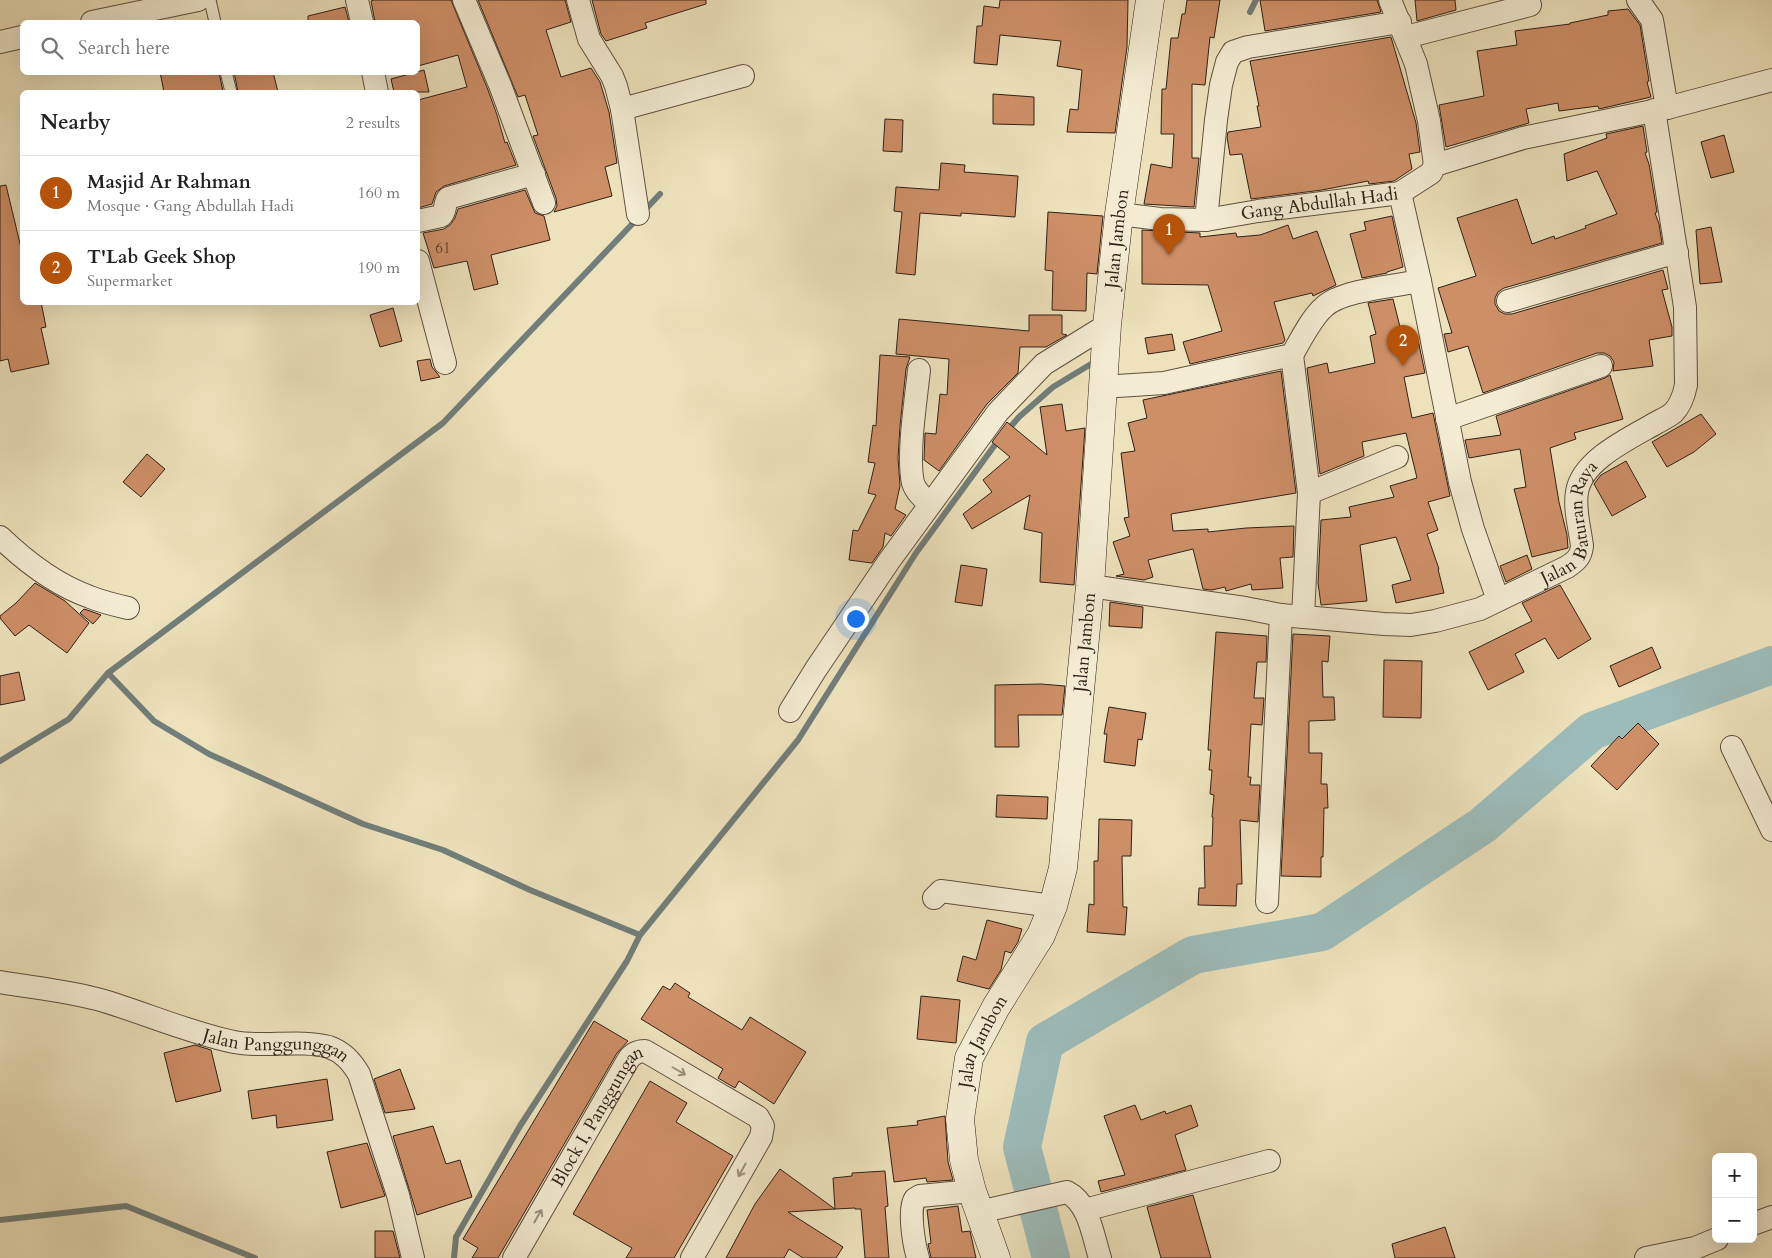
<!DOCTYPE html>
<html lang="en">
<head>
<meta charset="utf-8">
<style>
  :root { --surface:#fff; --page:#f6f6f6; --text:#202124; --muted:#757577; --line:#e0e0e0; --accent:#b45309 }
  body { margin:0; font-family:Cardo,serif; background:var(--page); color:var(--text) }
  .controls { position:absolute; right:15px; bottom:15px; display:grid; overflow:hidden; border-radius:8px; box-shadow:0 5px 20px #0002 }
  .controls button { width:45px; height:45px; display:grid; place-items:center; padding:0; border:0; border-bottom:1px solid var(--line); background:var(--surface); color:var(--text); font:25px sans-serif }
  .you { position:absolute; left:855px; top:618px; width:18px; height:18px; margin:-12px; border:4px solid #fff; border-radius:50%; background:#1a73e8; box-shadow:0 0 0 8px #1a73e833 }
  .badge { display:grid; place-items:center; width:32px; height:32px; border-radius:50%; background:var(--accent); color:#fff; font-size:16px; font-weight:700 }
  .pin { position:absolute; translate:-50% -41px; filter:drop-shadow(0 1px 2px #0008) }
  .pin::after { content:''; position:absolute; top:26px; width:18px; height:15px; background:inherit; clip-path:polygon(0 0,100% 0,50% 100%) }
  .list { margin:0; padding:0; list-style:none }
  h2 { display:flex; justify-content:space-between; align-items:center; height:65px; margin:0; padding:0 20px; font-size:21px }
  h2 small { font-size:16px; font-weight:400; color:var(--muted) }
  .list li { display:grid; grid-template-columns:32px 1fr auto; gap:15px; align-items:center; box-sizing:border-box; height:75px; padding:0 20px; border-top:1px solid var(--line) }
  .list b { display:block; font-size:19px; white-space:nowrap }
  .list p { margin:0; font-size:16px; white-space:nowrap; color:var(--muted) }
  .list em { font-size:16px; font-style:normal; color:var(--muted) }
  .icon { flex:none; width:28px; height:28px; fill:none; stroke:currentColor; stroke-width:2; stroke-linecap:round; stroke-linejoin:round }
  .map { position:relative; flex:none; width:1772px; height:1258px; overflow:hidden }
  .search { position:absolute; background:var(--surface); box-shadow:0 5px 20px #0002; left:20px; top:20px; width:400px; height:55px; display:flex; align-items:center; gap:12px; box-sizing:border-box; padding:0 18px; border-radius:8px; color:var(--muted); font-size:19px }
  .panel { position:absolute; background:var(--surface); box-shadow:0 5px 20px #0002; left:20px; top:90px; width:400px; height:215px; border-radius:8px }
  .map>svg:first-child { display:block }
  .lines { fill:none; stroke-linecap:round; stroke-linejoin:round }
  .stream { stroke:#717e79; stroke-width:6 }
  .river { stroke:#9cbcba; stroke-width:38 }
  .building { fill:#ce8f67; stroke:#302017 }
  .service-casing { stroke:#5f5040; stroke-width:13 }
  .minor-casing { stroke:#5f5040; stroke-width:24 }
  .secondary-casing { stroke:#302017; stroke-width:29 }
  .service { stroke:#f3ecd3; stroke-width:11 }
  .minor { stroke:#f3ecd3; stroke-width:22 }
  .secondary { stroke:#f3ecd3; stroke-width:28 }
  .oneway { stroke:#9b907e }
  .labels { text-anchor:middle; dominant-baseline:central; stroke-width:4; stroke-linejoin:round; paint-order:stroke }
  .number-label { font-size:15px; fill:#583c2b }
  .street-label { font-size:18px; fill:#302017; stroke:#f3ecd3 }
</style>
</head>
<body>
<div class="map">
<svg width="1772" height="1258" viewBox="0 0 1772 1258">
  <rect width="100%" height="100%" fill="#ede2bc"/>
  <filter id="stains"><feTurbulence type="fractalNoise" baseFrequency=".004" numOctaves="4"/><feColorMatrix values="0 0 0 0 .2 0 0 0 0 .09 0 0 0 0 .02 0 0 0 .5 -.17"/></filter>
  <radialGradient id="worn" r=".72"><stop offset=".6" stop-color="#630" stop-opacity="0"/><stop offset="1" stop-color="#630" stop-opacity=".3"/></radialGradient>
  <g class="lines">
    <path class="stream" d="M1250,12l6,-12
      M644,211l16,-17
      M637,219l-194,204 -335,250 46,48 55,33 154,70 80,26 87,40 110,45
      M1007,431l12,-14 34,-30 43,-26
      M0,761l69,-42 39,-46
      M0,1220l126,-14 129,52
      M454,1258l2,-21 64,-111 107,-165 13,-26 158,-195 118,-187 84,-115"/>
    <path class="river" d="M1051,1258l-29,-111 23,-105 148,-87 129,-23 161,-107 109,-94 180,-66"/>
  </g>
  <path class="building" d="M374,0h77l37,90 9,25 8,28 2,-1 9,23 -72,21 -8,6 -4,12 -14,4v-108l49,-13 -9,-32 -40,11v-44h-43l-4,-21z
    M478,0h87l6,22 -25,8 15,47 30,-9 9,14 9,30 8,51 -12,4 7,29 -58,16 3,-6 -1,-8 -23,-62 5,-1 -13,-40 -7,2z
    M592,0h114v4l-61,19 2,5 -41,13 -5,-7z
    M1000,0h128l-1,47 -12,86 -48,-1 3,-23 8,1 4,-40 -25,-4 4,-25 -61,-6 -3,30 -23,-2 3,-37h5l2,-20 15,2z
    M1187,0h33l-6,38 -4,-1 -5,48 -13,-1v74h7l-5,49 -50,-3 7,-40 21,4 2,-34h-13l1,-45h4l5,-51h7l4,-24h3z
    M1260,0h117l4,12 -116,19z
    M1415,0h40l1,10 -39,11z
    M345,7l4,15h-41v-6z
    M1628,9l12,16 9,56 -2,1 4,15 -52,12 -1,-3 -39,5 -1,-8 -32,6 3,14 -83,24 -7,-42 45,-9 -7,-45 40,-6 -2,-14 55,-7v-1l38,-8v-4z
    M1391,37l25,86 4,29 -11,2 3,15 -18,12 -25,3 -1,-3 -46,9 -71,9 -9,-45 -12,1 -3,-18 1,-5 33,-5 -4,-21h2l-9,-45z
    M424,70l5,22h-35l-3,-13z
    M160,72h59l4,20h-59z
    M234,72h39l5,20h-40z
    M993,94l41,3v28l-41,-1z
    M885,119l18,1 -1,32 -19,-1z
    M1643,126l4,26 -2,1 4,11 8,48 -2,1 4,11 3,19 -158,45 -6,4 -3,6v6l4,7 6,3h7l151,-44 5,19 -6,1 10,37v9l-23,4 4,26 -40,5 1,-9 -4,-6 -6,-3h-7l-114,40 -15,-47 -20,6 -4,-18 8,-1 -14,-45 38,-12 -19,-58 60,-19 15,45 22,-8 1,3 31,-11 -1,-2 32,-12 -20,-43 -30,10 -3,-27 43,-16 -1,-4z
    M1724,135l10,37 -23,6 -10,-36z
    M941,163l24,2 -1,7 54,4 -3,41 -54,-4v3l-41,-3 -5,62 -19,-2 6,-61 -8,-1 2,-24 43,3z
    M6,185l16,67v50h19l5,25 -5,1 8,36 -38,8 -3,-13 -8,2v-175z
    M525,190l10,23 9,3 6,24 -59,15 7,29 -24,6 -7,-29 -33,7 -11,-35 21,-4 6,-4 5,-7 3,-9z
    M1048,212l55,4 -6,58 -10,-1 -1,38 -34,-1 1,-39 -8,-1z
    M1392,216l11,51 -16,5v1l-25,5 -12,-44 16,-4 -2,-8z
    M1288,225l5,14 24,-8 19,54 -23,11 -1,-3 -38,9 11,38 -2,3 -93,21 -7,-22 39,-11 -14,-46 -66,-1v-54l58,3v4l36,-4 1,4 23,-2z
    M1711,227l11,55 -22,2 -4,-54z
    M1393,299l7,28h3l3,16 12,-3 7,33 -21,4 8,41 21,-5 17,83 -22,6 10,28 -11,4 12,35h-1l6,24 -48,10 -4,-18 19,-5 -15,-43 -36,8 7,56 -46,4 -3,-22 3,-63 30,-3 -2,-10 45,-10 -4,-11 27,-8 -11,-45 -44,9 2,14 -44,18 -13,-106 20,-5 2,10 46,-10 -5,-27 6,-2 -8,-31z
    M393,308l9,33 -22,6 -10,-32z
    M1029,315h33v19l5,1 -21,12h-26l-2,26 -31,31 -48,67 -15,-11 1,-27 11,1 4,-40 7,1 2,-36 -53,-5 3,-35 130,12z
    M1172,334l3,16 -27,4 -3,-16z
    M880,355l30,2 -4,12 -6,57 -2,32 2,28 -5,23 11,6 -15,21 -6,-3 -2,14 -11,16 -23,-3 4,-30 5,1 18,-36 -8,-2 7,-30 -7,-1 5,-37 3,1z
    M430,359l2,8 8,10 -19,4 -4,-20z
    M1281,371l15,122 -125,21 2,17 35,-2v3l38,-4 48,-2 -1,31 -13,1 3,30 -31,2 -1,-6 -25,7 -1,-4 -13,3 -9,-1 -10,-40 -45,11 5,17 -9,3 -28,-4 8,-2 -11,-32 17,-6 -6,-18 5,-1 -8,-64 14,-2 -7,-28 19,-5 -4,-18z
    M1610,375l13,44 -49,14 2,6 -26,9 9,54 8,33 1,13 -36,9 -18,-68 12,-2 -6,-38 -51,9 -4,-18 36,-5 -5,-19 109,-38z
    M1062,404l4,27 19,-3 -11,157 -34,-3 2,-49 -18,-4 6,-34 -58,34 -9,-15 29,-22 -9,-12 27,-23 -18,-15 15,-20 40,33 -7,-48z
    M1701,414l15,20 -22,18 -27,15 -15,-25z
    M147,454l18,15 -24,28 -18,-15z
    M1626,461l20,36 -34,19 -18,-32 7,-9z
    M1527,555l5,14 -26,13 -6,-16z
    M961,565l26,4 -5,37 -27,-4z
    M35,583l30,18 24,22 -22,30 -38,-28 -14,11 -15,-18v-2l16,-13z
    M1560,585l31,54 -33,20 -13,-21 -30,16 9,18 -36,18 -19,-38 63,-31 -10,-18z
    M1110,602l33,5 -1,21 -33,-2z
    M84,609l6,2 11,4 -8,9 -13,-11z
    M1216,632l51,4 -1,26h-9l-3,36h10l-2,27 -11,-1 -3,53h3l-1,8h10l-2,37 -18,-2 2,64h-5l-1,22 -38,-1 1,-17h6l-1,-42h8l1,-29h-1l2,-22 -4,-1 2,-24h-3l2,-20h-3z
    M1293,634l37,2 -2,26 -6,-1 1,36h11l1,23 -26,1v32h13l-1,31h6l1,24h-4l-1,49h-2v20l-40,-1z
    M1652,647l9,21 -42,19 -9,-21z
    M1384,660l38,1 -1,57 -38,-1z
    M19,672l6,28 -25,5v-29z
    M1041,684l24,2 -3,29h-44l1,32h-24v-62z
    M1109,707l37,6 -4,27 -4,-1 -3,27 -31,-4 3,-28h-3z
    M1638,723l21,21 -42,46 -26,-24 28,-30 3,3z
    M997,795l51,2 -1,22 -51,-2z
    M1099,819l33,1 -1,36h-9l1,51h4l-2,28 -38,-3 2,-28 5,1v-44h4z
    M987,920l35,9 -4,13 -7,11 -6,-2 -4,19 -12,19 -32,-8 6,-25 13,4z
    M675,983l15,10 -2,4 54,33 8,-13 56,35 -32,52 -35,-23 -4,7 -17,-10 5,-9 -82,-50 22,-33 7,4z
    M921,996l39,4 -4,43 -39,-4z
    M594,1021l34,20 -11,12 -119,205h-26l6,-10 -15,-9z
    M195,1045l16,5 10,41 -45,11 -12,-49z
    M400,1069l15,40 -30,4 -11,-34z
    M327,1079l6,41 -56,8 -1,-13 -24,4 -4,-28z
    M650,1081l37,22 -11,19 57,34 -59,102h-48l6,-10 -59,-34z
    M1135,1105l6,15 24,-9 1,3 25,-9 7,21 -23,9 11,35 -85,22 -3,-11 27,-6 -21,-59z
    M945,1116l3,46 5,18 -26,2 -1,-4 -32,4 -7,-54 31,-3 -1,-4z
    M433,1126l13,38 14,-4 12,37 -55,18 -24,-79z
    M367,1143l18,53 -44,12 -14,-56z
    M780,1169l55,40 -47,3 55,35 -7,11h-33l-14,-9 -5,9h-58l29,-54z
    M885,1171l3,35 -3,1 4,51h-24l-4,-49h-6v-1l-20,1 -2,-31 19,-2v-3z
    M1193,1195l18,63h-50l-14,-51z
    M958,1206l4,26 8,-1 6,27h-45l-3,-14 3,-1 -4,-33z
    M1445,1227l10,31h-60l-3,-14z
    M375,1231h18l7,27h-25z"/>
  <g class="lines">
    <defs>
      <path id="service" d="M210,0l5,22
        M226,72l5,20"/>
      <g id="minor">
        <path d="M357,0l5,22"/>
        <path d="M464,0l36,85 44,118"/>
        <path d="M578,0l11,39 23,37 4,10 6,23 16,105"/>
        <path d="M1390,0l26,64 13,57 6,44"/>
        <path d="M1638,0l14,20 15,88"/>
        <path d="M92,22l106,-22"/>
        <path d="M1406,37l124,-32"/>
        <path d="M0,42l22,-5"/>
        <path d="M373,72l4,20"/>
        <path d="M622,109l121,-33"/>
        <path d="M1400,193l20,88 40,201 13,47 25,71"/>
        <path id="s1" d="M1119,214l41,5 46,1 52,-9 142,-18 31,-20 4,-8 88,-27 144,-30 105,-28"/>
        <path d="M1206,220l10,-100 5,-35 6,-23 6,-10 15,-5 152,-25"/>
        <path d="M418,221l23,-5c5,-4 3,-12 7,-18l86,-24"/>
        <path d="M418,261l27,102"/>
        <path d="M1508,301l169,-49"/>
        <path d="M1292,355l17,138 -6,124"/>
        <path d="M919,370c-3,30 -12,84 -6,113 3,9 10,15 17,21"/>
        <path d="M1102,387l62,-4 128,-28c8,-14 20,-38 32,-48 17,-17 72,-21 96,-26"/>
        <path d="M1447,419l154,-53"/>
        <path d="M1309,493l88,-36"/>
        <path d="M0,537c26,25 56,48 90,60 12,5 25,8 38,11"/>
        <path id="s2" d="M1090,586l155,22 36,7 103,9 27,1 24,-4 45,-12 87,-42c9,-6 14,-10 15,-21 -2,-17 -8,-37 -5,-54 5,-32 53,-54 79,-69 5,-3 12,-6 17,-10 7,-7 11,-18 13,-28l-1,-78 -31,-197"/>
        <path d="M790,711l26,-42 73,-108 109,-149 46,-48 63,-39"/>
        <path d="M1732,747l40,83"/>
        <path d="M934,898l7,-7 112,15"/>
        <path d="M1267,902l14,-287"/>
        <path id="s3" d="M0,982c35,6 71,9 104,19 43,13 86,32 130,41 31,6 64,-3 95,5 14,5 22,14 30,27l39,121 15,63"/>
        <path d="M1085,1210l184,-49"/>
        <path d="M979,1212l88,-20c22,11 26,44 33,66"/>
        <path d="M1753,1224l19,-7"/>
        <path id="s4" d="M514,1258l114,-198c4,-6 10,-9 17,-9l113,66 5,9 -2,11 -69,121"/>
        <path d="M918,1258c-4,-13 -10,-49 -3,-59l5,-3 52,-5"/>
        <path d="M1646,1258l49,-10 22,-9"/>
      </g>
      <g id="secondary">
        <path id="s5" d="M996,1258l-24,-67 -8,-31 -4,-41 9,-61 27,-51 45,-72 12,-29 10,-38 27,-282 17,-261 12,-111 31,-214"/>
      </g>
    </defs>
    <use href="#service" class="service-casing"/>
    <use href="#minor" class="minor-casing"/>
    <use href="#secondary" class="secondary-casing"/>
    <use href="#service" class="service"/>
    <use href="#minor" class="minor"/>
    <use href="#secondary" class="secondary"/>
  </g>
  <defs><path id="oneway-shaft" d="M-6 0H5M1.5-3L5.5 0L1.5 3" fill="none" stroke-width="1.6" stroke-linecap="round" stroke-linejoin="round" transform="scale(1.25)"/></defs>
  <g class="oneway">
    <use href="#oneway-shaft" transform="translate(679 1071) rotate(30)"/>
    <use href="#oneway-shaft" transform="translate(742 1170) rotate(119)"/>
    <use href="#oneway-shaft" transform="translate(538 1216) rotate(-60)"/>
  </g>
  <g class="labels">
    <g class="number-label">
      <text x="443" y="248">61</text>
    </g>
    <g class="street-label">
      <text stroke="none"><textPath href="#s1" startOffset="202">Gang Abdullah Hadi</textPath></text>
      <text stroke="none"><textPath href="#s5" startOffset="1051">Jalan Jambon</textPath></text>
      <text stroke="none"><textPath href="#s2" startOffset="535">Jalan Baturan Raya</textPath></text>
      <text stroke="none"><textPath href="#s5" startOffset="646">Jalan Jambon</textPath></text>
      <text stroke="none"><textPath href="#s5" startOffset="226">Jalan Jambon</textPath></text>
      <text stroke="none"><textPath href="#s3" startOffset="285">Jalan Panggunggan</textPath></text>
      <text stroke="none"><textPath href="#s4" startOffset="165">Block I, Panggungan</textPath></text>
    </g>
  </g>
  <rect width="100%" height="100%" filter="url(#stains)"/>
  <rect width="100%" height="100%" fill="url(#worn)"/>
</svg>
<div class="controls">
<button>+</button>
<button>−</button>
</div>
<div class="you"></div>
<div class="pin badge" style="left:1169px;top:255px">1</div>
<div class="pin badge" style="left:1403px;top:366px">2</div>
<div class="search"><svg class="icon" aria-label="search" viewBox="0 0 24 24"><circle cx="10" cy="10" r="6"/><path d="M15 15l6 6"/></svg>Search here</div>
<section class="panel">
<h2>Nearby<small>2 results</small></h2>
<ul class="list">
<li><span class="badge">1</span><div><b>Masjid Ar Rahman</b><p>Mosque · Gang Abdullah Hadi</p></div><em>160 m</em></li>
<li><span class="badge">2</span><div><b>T'Lab Geek Shop</b><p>Supermarket</p></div><em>190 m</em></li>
</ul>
</section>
</div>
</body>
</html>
